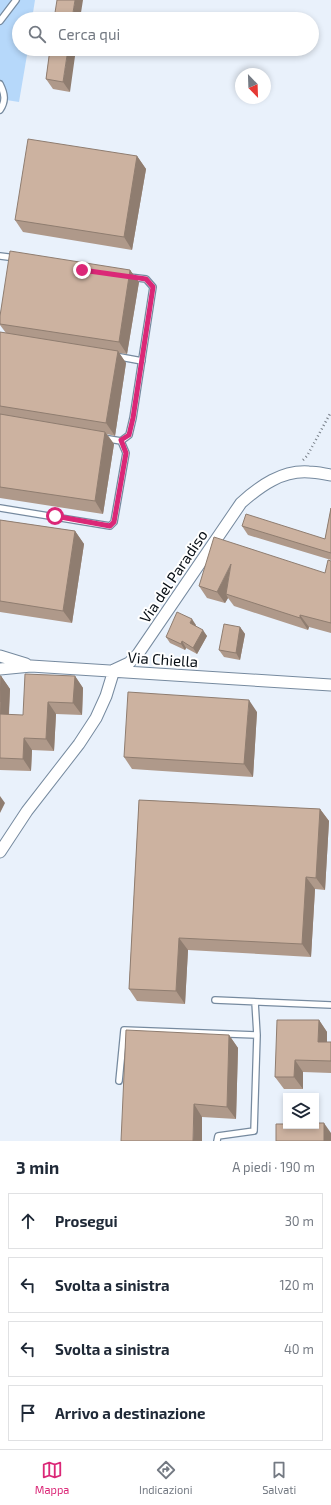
<!DOCTYPE html>
<html lang="it">
<head>
<meta charset="utf-8">
<style>
  :root { --surface:#fff; --page:#f6f6f7; --text:#1f2937; --muted:#747a83; --line:#e0e1e3; --accent:#db2777 }
  body { margin:0; font-family:"Exo 2",sans-serif; background:var(--page); color:var(--text) }
  .controls { position:absolute; right:12px; bottom:12px; display:grid; overflow:hidden; border-radius:0px; box-shadow:0 2px 6px #0003 }
  .controls button { width:36px; height:36px; display:grid; place-items:center; padding:0; border:0; border-bottom:1px solid var(--line); background:var(--surface); color:var(--text); font:20px sans-serif }
  .compass { position:absolute; left:235px; top:68px; width:36px; height:36px; border-radius:50%; background:var(--surface); box-shadow:0 2px 6px #0003; rotate:157deg }
  .stop { position:absolute; width:12px; height:12px; margin:-9px; border:3px solid #db2777; border-radius:50%; background:#fff }
  .stop.end { background:#db2777; border-color:#fff; box-shadow:0 1px 4px #0008 }
  .list { margin:0; padding:0; list-style:none }
  h2 { display:flex; justify-content:space-between; align-items:center; height:52px; margin:0; padding:0 16px; font-size:17px }
  h2 small { font-size:13px; font-weight:400; color:var(--muted) }
  .list li { display:grid; grid-template-columns:26px 1fr auto; gap:12px; align-items:center; box-sizing:border-box; height:56px; margin:0 8px 8px; padding:0 8px; border:1px solid var(--line); border-radius:0px }
  .list b { display:block; font-size:15px; white-space:nowrap }
  .list em { font-size:13px; font-style:normal; color:var(--muted) }
  .icon { flex:none; width:22px; height:22px; fill:none; stroke:currentColor; stroke-width:2; stroke-linecap:round; stroke-linejoin:round }
  .map { position:relative; flex:none; width:331px; height:1141px; overflow:hidden }
  .search { position:absolute; background:var(--surface); box-shadow:0 2px 6px #0003; left:12px; right:12px; top:12px; height:44px; display:flex; align-items:center; gap:10px; box-sizing:border-box; padding:0 14px; border-radius:22px; color:var(--muted); font-size:15px }
  .sheet { height:308px; background:var(--surface) }
  nav { display:flex; justify-content:space-around; align-items:center; box-sizing:border-box; height:56px; border-top:1px solid var(--line); background:var(--surface); font-size:11px; color:var(--muted) }
  nav a { display:grid; justify-items:center; gap:2px }
  nav .on { color:var(--accent) }
  .map>svg:first-child { display:block }
  .green { fill:#b6d8fa }
  .lines { fill:none; stroke-linecap:round; stroke-linejoin:round }
  .service-casing { stroke:#768a9f; stroke-width:8 }
  .minor-casing { stroke:#768a9f; stroke-width:13 }
  .path { stroke:#757c85; stroke-width:2.5; stroke-dasharray:1 3; stroke-linecap:butt }
  .service { stroke:#fff; stroke-width:5.5 }
  .minor { stroke:#fff; stroke-width:11 }
  .wall { fill:#af998a }
  .shaded-wall { fill:#8f7d70 }
  .building { fill:#ccb2a0; stroke:#8f7d70 }
  .route { stroke:#db2777; stroke-width:5 }
  .labels { text-anchor:middle; dominant-baseline:central; stroke-width:4; stroke-linejoin:round; paint-order:stroke }
  .street-label { font-size:15px; fill:#060d14; stroke:#fff }
</style>
</head>
<body>
<div class="map">
<svg width="331" height="1141" viewBox="0 0 331 1141">
  <rect width="100%" height="100%" fill="#e9f1fb"/>
  <path class="green" d="M0,0h35l-3,19h-13v30h9l-9,53 -19,-3z"/>
  <g class="lines">
    <defs>
      <path id="service" d="M0,21l16,-21
        M0,84c5,10 6,17 0,26
        M0,256l16,2
        M115,356l27,5
        M103,438l18,3 8,-6 4,-17 20,-131 -7,-8 -17,-2
        M0,508l110,18 4,-4 12,-69 -5,-12
        M215,1000l116,5
        M119,1081l5,-51 133,5
        M217,1141l1,-5 36,-5 3,-96 -2,-33"/>
      <path id="minor" d="M0,656l26,8
        M0,669l31,-3 300,19
        M114,670l15,-7 9,-9 103,-151c19,-17 41,-33 68,-31 8,0 15,2 22,3
        M0,852l27,-41 52,-67 17,-26 10,-22 8,-26"/>
    </defs>
    <use href="#service" class="service-casing"/>
    <use href="#minor" class="minor-casing"/>
    <path class="path" d="M303,460l4,-4 24,-44"/>
    <use href="#service" class="service"/>
    <use href="#minor" class="minor"/>
  </g>
  <path class="wall" d="M50,49l20,43 -17,-3 -7,-10z
    M137,156l9,13 -14,81 -109,-18 -8,-12z
    M130,270l9,12 -12,72 -8,-1 7,10 -11,73 -8,-2 7,10 -11,70 -103,-16v-166l6,1 -6,-8v-9z
    M331,508v52l-83,-25 -6,-9 83,13z
    M0,520l75,11 9,13 -12,79 -72,-11z
    M331,561v72l-22,-6 -1,3 -74,-24 -6,-8 -3,5 -18,-5 -8,-12 126,-13z
    M196,625v1l11,10 -10,18 -11,-6 -1,2 -15,-7 -4,-6z
    M240,627l5,7 -5,26 -16,-3 -5,-7z
    M0,676h1l9,13 -1,26h14l52,-39 8,12 -1,27 -26,-1 -2,37 -22,-1 -1,21 -31,-1z
    M257,712l-4,65 -121,-8 -8,-12z
    M139,800l181,9 9,12 -4,69 -10,-1 -4,68 -123,-7 -3,54 -48,-3 -8,-12z
    M319,1020l8,12v10h4v31l-28,-1v17h-19l-9,-12z
    M229,1035l9,13 -2,71 -34,-2 -81,24z"/>
  <path class="shaded-wall" d="M75,0h8l-3,19h-8z
    M68,49h8l-6,43 -7,-10z
    M137,156l9,13 -14,81 -8,-13z
    M130,270l9,12 -12,72 -8,-12z
    M118,351l8,12 -11,73 -9,-13z
    M105,432l9,12 -11,70 -8,-13z
    M75,531l9,13 -12,79 -9,-12z
    M231,564l-5,30 2,4 -3,5 -8,-11z
    M300,615l9,12 -1,3 -8,-12z
    M192,619l4,6 -2,5 -4,-7z
    M240,627l5,7 -5,26 -4,-7z
    M203,630l4,6 -10,18 -4,-6z
    M182,641l4,7 -1,2 -4,-6z
    M1,676l9,13 -2,38 -8,-12z
    M75,676l8,12 -1,27 -9,-12z
    M249,700l8,12 -4,65 -9,-13z
    M48,702l8,12 -2,37 -8,-12z
    M24,738l8,12 -1,21 -8,-12z
    M0,796l5,7 -5,10z
    M320,809l9,12 -4,69 -9,-12z
    M306,877l9,12 -4,68 -9,-13z
    M179,938l9,12 -3,54 -9,-13z
    M319,1020l8,12v22l-9,-12z
    M229,1035l9,13 -2,71 -9,-12z
    M295,1060l8,12v17l-9,-12z
    M194,1104l8,13v24h-9z
    M324,1123l7,10v8h-7z"/>
  <path class="building" d="M57,0h18l-3,19h-18z
    M50,49h18l-5,33 -17,-3z
    M28,139l109,17 -13,81 -109,-17z
    M10,251l120,19 -11,72 -119,-18v-8z
    M0,332l118,19 -12,72 -106,-17z
    M0,414l105,18 -10,69 -95,-14z
    M331,508v45l-89,-27 4,-12 79,25z
    M0,520l75,11 -12,80 -63,-10z
    M214,537l111,36 3,-13 3,1v62l-31,-8v3l-74,-24 5,-30 -14,28 -18,-6z
    M177,612l15,7 -2,4 13,7 -10,18 -11,-7 -1,3 -15,-7z
    M224,624l16,3 -4,26 -17,-3z
    M25,674l50,2 -2,27 -25,-1 -2,37 -22,-1 -1,21 -23,-1v-44l23,1z
    M0,676h1l-1,26z
    M128,692l121,8 -5,64 -120,-7z
    M139,800l181,9 -4,69 -10,-1 -4,67 -123,-6 -3,53 -47,-2z
    M277,1020h42l-1,22h13v19l-36,-1 -1,17h-19z
    M126,1030l103,5 -2,72 -33,-3 -1,37h-72z
    M316,1123h8v18h-48v-17h10v2h30z"/>
  <g class="lines">
    <path class="route" d="M55,516l55,10 4,-4 12,-69 -5,-13 8,-5 4,-17 20,-131 -7,-8 -64,-9"/>
  </g>
  <g class="labels">
    <g class="street-label">
      <text transform="translate(173 576) rotate(-56)">Via del Paradiso</text>
      <text transform="translate(163 659) rotate(4)">Via Chiella</text>
    </g>
  </g>
</svg>
<div class="controls">
<button><svg class="icon" aria-label="layers" viewBox="0 0 24 24"><path d="M12 4l9 5-9 5-9-5zM3 14l9 5 9-5"/></svg></button>
</div>
<svg class="compass" viewBox="-18 -18 36 36"><path d="M0-13l5 13h-10z" fill="#e53935"/><path d="M0 13l5-13h-10z" fill="#747a83"/></svg>
<div class="stop" style="left:55px;top:516px"></div>
<div class="stop end" style="left:82px;top:270px"></div>
<div class="search"><svg class="icon" aria-label="search" viewBox="0 0 24 24"><circle cx="10" cy="10" r="6"/><path d="M15 15l6 6"/></svg>Cerca qui</div>
</div>
<section class="sheet">
<h2>3 min<small>A piedi · 190 m</small></h2>
<ul class="list">
<li><svg class="icon" aria-label="ahead" viewBox="0 0 24 24"><path d="M12 20V5M6 11l6-6 6 6"/></svg><div><b>Prosegui</b></div><em>30 m</em></li>
<li><svg class="icon" aria-label="left" viewBox="0 0 24 24"><path d="M17 20v-9H6M10 6l-5 5 5 5"/></svg><div><b>Svolta a sinistra</b></div><em>120 m</em></li>
<li><svg class="icon" aria-label="left" viewBox="0 0 24 24"><path d="M17 20v-9H6M10 6l-5 5 5 5"/></svg><div><b>Svolta a sinistra</b></div><em>40 m</em></li>
<li><svg class="icon" aria-label="arrive" viewBox="0 0 24 24"><path d="M6 21V4h12l-3 4 3 4H6"/></svg><div><b>Arrivo a destinazione</b></div></li>
</ul>
</section>
<nav>
<a class="on"><svg class="icon" aria-label="map" viewBox="0 0 24 24"><path d="M3 6l6-2 6 2 6-2v14l-6 2-6-2-6 2zM9 4v14M15 6v14"/></svg>Mappa</a>
<a><svg class="icon" aria-label="directions" viewBox="0 0 24 24"><path d="M12 3l9 9-9 9-9-9zM9 14v-3h6M13 9l2 2-2 2"/></svg>Indicazioni</a>
<a><svg class="icon" aria-label="saved" viewBox="0 0 24 24"><path d="M7 4h10v16l-5-4-5 4z"/></svg>Salvati</a>
</nav>
</body>
</html>
